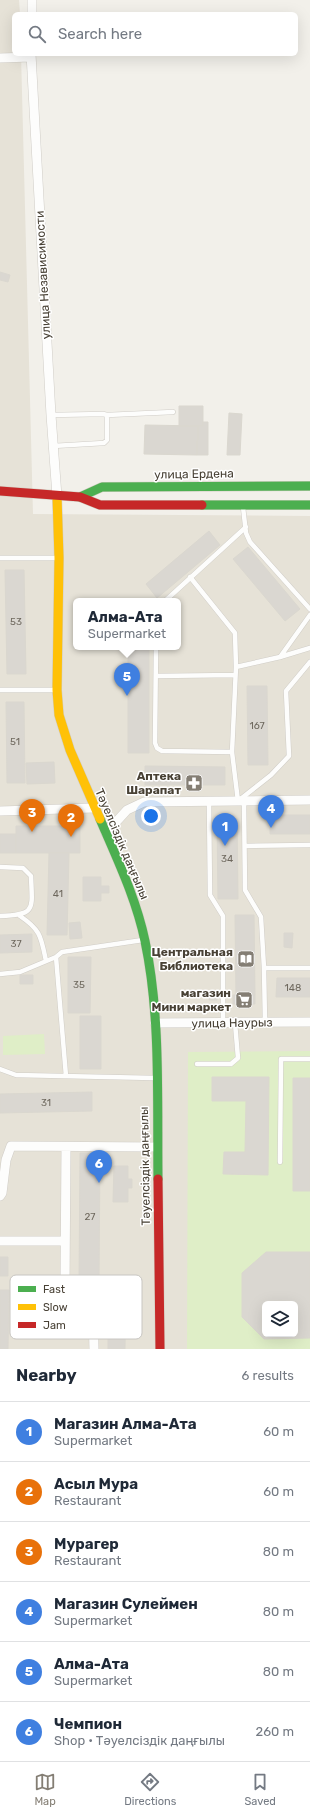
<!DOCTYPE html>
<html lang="en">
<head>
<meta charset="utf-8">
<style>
  :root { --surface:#fff; --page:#f6f6f7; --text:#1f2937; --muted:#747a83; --line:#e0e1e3; --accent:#847e74 }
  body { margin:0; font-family:Rubik,sans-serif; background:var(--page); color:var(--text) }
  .controls { position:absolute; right:12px; bottom:12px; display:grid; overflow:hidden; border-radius:6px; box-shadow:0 4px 16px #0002 }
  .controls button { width:36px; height:36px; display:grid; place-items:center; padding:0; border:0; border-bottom:1px solid var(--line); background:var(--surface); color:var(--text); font:20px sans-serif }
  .you { position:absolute; left:151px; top:816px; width:14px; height:14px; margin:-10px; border:3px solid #fff; border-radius:50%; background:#1a73e8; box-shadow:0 0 0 6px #1a73e833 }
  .badge { display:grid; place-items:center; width:26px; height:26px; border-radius:50%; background:var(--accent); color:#fff; font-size:13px; font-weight:700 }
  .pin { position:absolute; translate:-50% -33px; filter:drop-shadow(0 1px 2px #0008) }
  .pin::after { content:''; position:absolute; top:21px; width:14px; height:12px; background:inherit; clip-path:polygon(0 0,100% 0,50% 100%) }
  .popup { position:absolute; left:73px; top:598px; width:108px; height:52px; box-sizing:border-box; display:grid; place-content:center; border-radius:6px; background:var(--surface); filter:drop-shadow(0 1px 3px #0005); font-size:13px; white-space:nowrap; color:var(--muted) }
  .popup b { font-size:15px; color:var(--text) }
  .popup::after { content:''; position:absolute; left:50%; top:100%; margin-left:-8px; border:8px solid transparent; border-top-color:var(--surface) }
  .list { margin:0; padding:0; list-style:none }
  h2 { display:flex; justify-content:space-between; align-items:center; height:52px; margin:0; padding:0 16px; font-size:17px }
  h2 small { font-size:13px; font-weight:400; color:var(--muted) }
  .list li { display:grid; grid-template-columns:26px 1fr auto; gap:12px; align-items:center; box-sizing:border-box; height:60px; padding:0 16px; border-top:1px solid var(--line) }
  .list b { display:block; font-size:15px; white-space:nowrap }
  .list p { margin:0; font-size:13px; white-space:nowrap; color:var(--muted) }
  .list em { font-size:13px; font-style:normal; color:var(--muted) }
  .icon { flex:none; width:22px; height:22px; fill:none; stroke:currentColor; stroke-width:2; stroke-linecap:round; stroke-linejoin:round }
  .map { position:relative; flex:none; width:310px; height:1349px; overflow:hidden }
  .search { position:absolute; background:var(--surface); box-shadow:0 4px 16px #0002; left:12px; right:12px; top:12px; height:44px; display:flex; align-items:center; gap:10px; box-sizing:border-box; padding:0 14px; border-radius:6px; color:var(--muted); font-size:15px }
  .sheet { height:412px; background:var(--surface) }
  nav { display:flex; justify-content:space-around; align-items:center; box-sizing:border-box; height:56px; border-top:1px solid var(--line); background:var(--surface); font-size:11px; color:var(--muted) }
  nav a { display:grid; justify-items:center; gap:2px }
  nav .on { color:var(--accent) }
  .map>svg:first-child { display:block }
  .residential { fill:#e6e2d7; fill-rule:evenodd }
  .pitch { fill:#dfeec7; fill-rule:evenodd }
  .building { fill:#dad7d1; stroke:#dad7cf; fill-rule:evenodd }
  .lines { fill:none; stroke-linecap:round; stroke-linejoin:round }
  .lane-casing { stroke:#d0cdc7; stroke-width:5.5 }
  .street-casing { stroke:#d0cdc7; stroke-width:10 }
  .fast-casing { stroke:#d1cdc0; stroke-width:10 }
  .slow-casing { stroke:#d1cdc0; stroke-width:10 }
  .jam-casing { stroke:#d1cdc0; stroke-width:10 }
  .lane { stroke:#fdfdfc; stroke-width:4.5 }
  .street { stroke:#fdfdfc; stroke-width:9 }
  .fast { stroke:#4caf50; stroke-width:9 }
  .slow { stroke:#ffc107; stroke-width:9 }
  .jam { stroke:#c62828; stroke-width:9 }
  .labels { text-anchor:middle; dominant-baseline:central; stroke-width:3; stroke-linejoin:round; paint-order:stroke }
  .number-label { font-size:10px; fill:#6e685e }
  .street-label { font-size:12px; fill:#484135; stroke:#fff }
  .poi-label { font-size:12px; font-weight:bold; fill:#484135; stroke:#fff; text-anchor:end }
  .key { fill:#fff; stroke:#c8c6c2; stroke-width:1 }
  .key-label { font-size:11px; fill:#484135 }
</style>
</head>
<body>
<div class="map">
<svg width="310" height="1349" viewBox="0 0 310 1349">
  <rect width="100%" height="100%" fill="#f2f0ea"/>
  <path class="residential" d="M0,0h19l1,14h-6v40h7l12,460 277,2v833h-310zM76,601h102v46h-102zM265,1304h30v30h-30z"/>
  <path class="pitch" d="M44,1034l1,20 -42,1v-19z
    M310,1051v298h-123l1,-297zM265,1304h30v30h-30z"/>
  <path class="building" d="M0,272l10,3 -2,7 -8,-2z
    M179,406h24v20h-24z
    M229,413l13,1 -2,41h-13z
    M203,422h5v33h-11l1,-29h5z
    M145,425l53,1 -1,29 -53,-1z
    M209,531l11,14 -63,53 -11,-14z
    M248,547l52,62 -15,12 -52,-62z
    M5,570h19l2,104h-19z
    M128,647h21v106h-21z
    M247,686h20l1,79h-20z
    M6,702h18l1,81h-18z
    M54,762l1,21 -28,1 -1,-21z
    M145,766l80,1v18h-80z
    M270,815h40v19h-40z
    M217,819h20l1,80h-20z
    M16,826h64v27h-64z
    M0,834h16v19h-16z
    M49,853h20l-2,82h-20z
    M83,877h18v9h8v7h-8v8h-18z
    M235,915h19l1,80h-19z
    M80,922l2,16 -12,1 -1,-16z
    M284,933h9l-1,15 -8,-1z
    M32,934v18l-32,1v-18z
    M68,957h23l-1,56h-22z
    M20,975h13v9h-13z
    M277,978h33v19h-34z
    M210,994h7v6h-8z
    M233,995h22v9h-22z
    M80,1016h21v53h-21z
    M212,1077h57l-1,98 -45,-1 1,-22h21l1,-51h-34z
    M293,1078h17v113h-17z
    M92,1092v19l-92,2v-19z
    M80,1153h20l-1,129h-20z
    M114,1166h14v13h4v9h-4v14h-15z
    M266,1252h44v86l-46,1 -22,-22v-44zM265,1304h30v30h-30z
    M0,1257h8v19h-8z
    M108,1283l18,1 -1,65h-17z
    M0,1290h9l-1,59h-8z
    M25,1292h8v14h-8z"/>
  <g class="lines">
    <defs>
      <path id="lane" d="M51,415l52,-1 4,1v25l-3,3 -51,3
        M107,415l66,-3
        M243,507l3,26 4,9 60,67
        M0,558h57
        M165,601l81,-74
        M156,647l-1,96 2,5 5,3 70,1 4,-85 -1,-34 -45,-56
        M280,657l30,-42
        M236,667l44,-10 30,-9
        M156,676l79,-1
        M0,690h55
        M232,752l6,49 33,-26 18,-19 -3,-65 24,-29
        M244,801l1,89 16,27 3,51
        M209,802l1,93 13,21v107
        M245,846l65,-1
        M0,867l23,1 8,8c1,33 6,39 -31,40
        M20,916c21,14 21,21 26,45
        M0,974l20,-2 36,-15
        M265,1022l-1,-54h46
        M197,1064h34l7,-6 -3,-35
        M0,1069l16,6 138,3
        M66,1076l-10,-119 6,-5 81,-12
        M280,1162l1,-103h29"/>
      <path id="street" d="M32,14v-14
        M31,54l20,361 6,81
        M0,58l31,-1
        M0,811l93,-3
        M106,833l21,-23 17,-8 166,-2
        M155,1023l155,-1
        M66,1147l-1,139 28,24 1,39
        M0,1196l2,-3 4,-33 5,-14 146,1
        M0,1241h65"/>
      <path id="fast" d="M80,497l22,-10 208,-1
        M202,505h108
        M100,819c17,40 36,79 45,122 16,75 12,161 13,238"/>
      <path id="slow" d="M57,496l2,62 -2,132 2,25 11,35 30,69"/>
      <path id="jam" d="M0,491l80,6 20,8h102
        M158,1179l2,170"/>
    </defs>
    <use href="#lane" class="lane-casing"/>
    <use href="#street" class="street-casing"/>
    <use href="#fast" class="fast-casing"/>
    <use href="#slow" class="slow-casing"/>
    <use href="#jam" class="jam-casing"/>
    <use href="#lane" class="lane"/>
    <use href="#street" class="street"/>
    <use href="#fast" class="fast"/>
    <use href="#slow" class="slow"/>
    <use href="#jam" class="jam"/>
  </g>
  <defs>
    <symbol id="pharmacy-square" viewBox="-11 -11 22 22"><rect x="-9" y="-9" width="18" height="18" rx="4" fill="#847e74" stroke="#fff"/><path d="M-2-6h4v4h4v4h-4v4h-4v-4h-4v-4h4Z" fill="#fff"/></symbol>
    <symbol id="library-square" viewBox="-11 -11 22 22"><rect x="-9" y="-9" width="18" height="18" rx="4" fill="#847e74" stroke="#fff"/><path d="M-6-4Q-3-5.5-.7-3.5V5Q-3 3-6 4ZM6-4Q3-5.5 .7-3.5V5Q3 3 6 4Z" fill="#fff"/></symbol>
    <symbol id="supermarket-square" viewBox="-11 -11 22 22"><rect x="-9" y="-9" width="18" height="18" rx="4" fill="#847e74" stroke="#fff"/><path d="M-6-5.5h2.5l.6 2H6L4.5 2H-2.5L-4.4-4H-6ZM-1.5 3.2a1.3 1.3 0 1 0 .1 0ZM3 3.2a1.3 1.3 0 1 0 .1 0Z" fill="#fff"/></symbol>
  </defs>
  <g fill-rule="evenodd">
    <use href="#pharmacy-square" x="184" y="773" width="20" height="20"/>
    <use href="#library-square" x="236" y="949" width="20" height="20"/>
    <use href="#supermarket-square" x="234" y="990" width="20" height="20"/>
  </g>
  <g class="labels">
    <g class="number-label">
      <text x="16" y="622">53</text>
      <text x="257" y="726">167</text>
      <text x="15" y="742">51</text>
      <text x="227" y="859">34</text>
      <text x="58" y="894">41</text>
      <text x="16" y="944">37</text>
      <text x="79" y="985">35</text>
      <text x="293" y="988">148</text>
      <text x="46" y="1103">31</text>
      <text x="90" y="1217">27</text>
    </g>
    <g class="street-label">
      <text transform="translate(43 275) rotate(-93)">улица Независимости</text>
      <text transform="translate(194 474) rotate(-1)">улица Ердена</text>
      <text transform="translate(122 844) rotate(67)">Тәуелсіздік даңғылы</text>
      <text transform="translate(232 1023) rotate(-1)">улица Наурыз</text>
      <text transform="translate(145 1166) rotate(-91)">Тәуелсіздік даңғылы</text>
    </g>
    <g class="poi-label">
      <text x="181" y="776">Аптека<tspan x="181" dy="14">Шарапат</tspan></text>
      <text x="233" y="952">Центральная<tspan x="233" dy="14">Библиотека</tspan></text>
      <text x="231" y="993">магазин<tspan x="231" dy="14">Мини маркет</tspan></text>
    </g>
  </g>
  <rect x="10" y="1275" width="132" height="64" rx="6" class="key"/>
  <rect x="18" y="1286" width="18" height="6" fill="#4caf50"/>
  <rect x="18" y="1304" width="18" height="6" fill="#ffc107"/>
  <rect x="18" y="1322" width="18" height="6" fill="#c62828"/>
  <g class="key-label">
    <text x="43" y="1293">Fast</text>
    <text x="43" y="1311">Slow</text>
    <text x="43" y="1329">Jam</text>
  </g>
</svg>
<div class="controls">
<button><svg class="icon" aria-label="layers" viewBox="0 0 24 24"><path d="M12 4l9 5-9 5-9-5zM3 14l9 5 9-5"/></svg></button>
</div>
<div class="you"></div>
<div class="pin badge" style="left:225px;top:846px;background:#3f7fe0">1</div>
<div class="pin badge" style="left:71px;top:837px;background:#e8710a">2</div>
<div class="pin badge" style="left:32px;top:832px;background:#e8710a">3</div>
<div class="pin badge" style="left:271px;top:828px;background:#3f7fe0">4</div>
<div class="pin badge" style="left:127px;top:696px;background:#3f7fe0">5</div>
<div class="popup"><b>Алма-Ата</b>Supermarket</div>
<div class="pin badge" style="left:99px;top:1183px;background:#3f7fe0">6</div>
<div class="search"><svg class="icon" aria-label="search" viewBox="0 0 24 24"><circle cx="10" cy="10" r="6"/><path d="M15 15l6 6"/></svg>Search here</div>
</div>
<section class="sheet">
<h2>Nearby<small>6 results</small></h2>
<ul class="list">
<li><span class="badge" style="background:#3f7fe0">1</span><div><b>Магазин Алма-Ата</b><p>Supermarket</p></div><em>60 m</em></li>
<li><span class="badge" style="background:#e8710a">2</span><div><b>Асыл Мура</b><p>Restaurant</p></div><em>60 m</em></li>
<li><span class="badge" style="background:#e8710a">3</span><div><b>Мурагер</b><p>Restaurant</p></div><em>80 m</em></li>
<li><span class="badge" style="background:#3f7fe0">4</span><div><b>Магазин Сулеймен</b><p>Supermarket</p></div><em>80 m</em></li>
<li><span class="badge" style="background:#3f7fe0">5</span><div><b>Алма-Ата</b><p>Supermarket</p></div><em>80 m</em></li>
<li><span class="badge" style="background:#3f7fe0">6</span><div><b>Чемпион</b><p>Shop · Тәуелсіздік даңғылы</p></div><em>260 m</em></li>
</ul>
</section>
<nav>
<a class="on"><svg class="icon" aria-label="map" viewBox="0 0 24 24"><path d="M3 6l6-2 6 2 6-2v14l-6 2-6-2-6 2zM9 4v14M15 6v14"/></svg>Map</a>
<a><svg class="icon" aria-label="directions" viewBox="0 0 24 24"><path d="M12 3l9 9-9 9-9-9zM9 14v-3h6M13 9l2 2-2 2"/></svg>Directions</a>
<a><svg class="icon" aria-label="saved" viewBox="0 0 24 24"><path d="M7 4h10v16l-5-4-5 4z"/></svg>Saved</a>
</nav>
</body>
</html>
